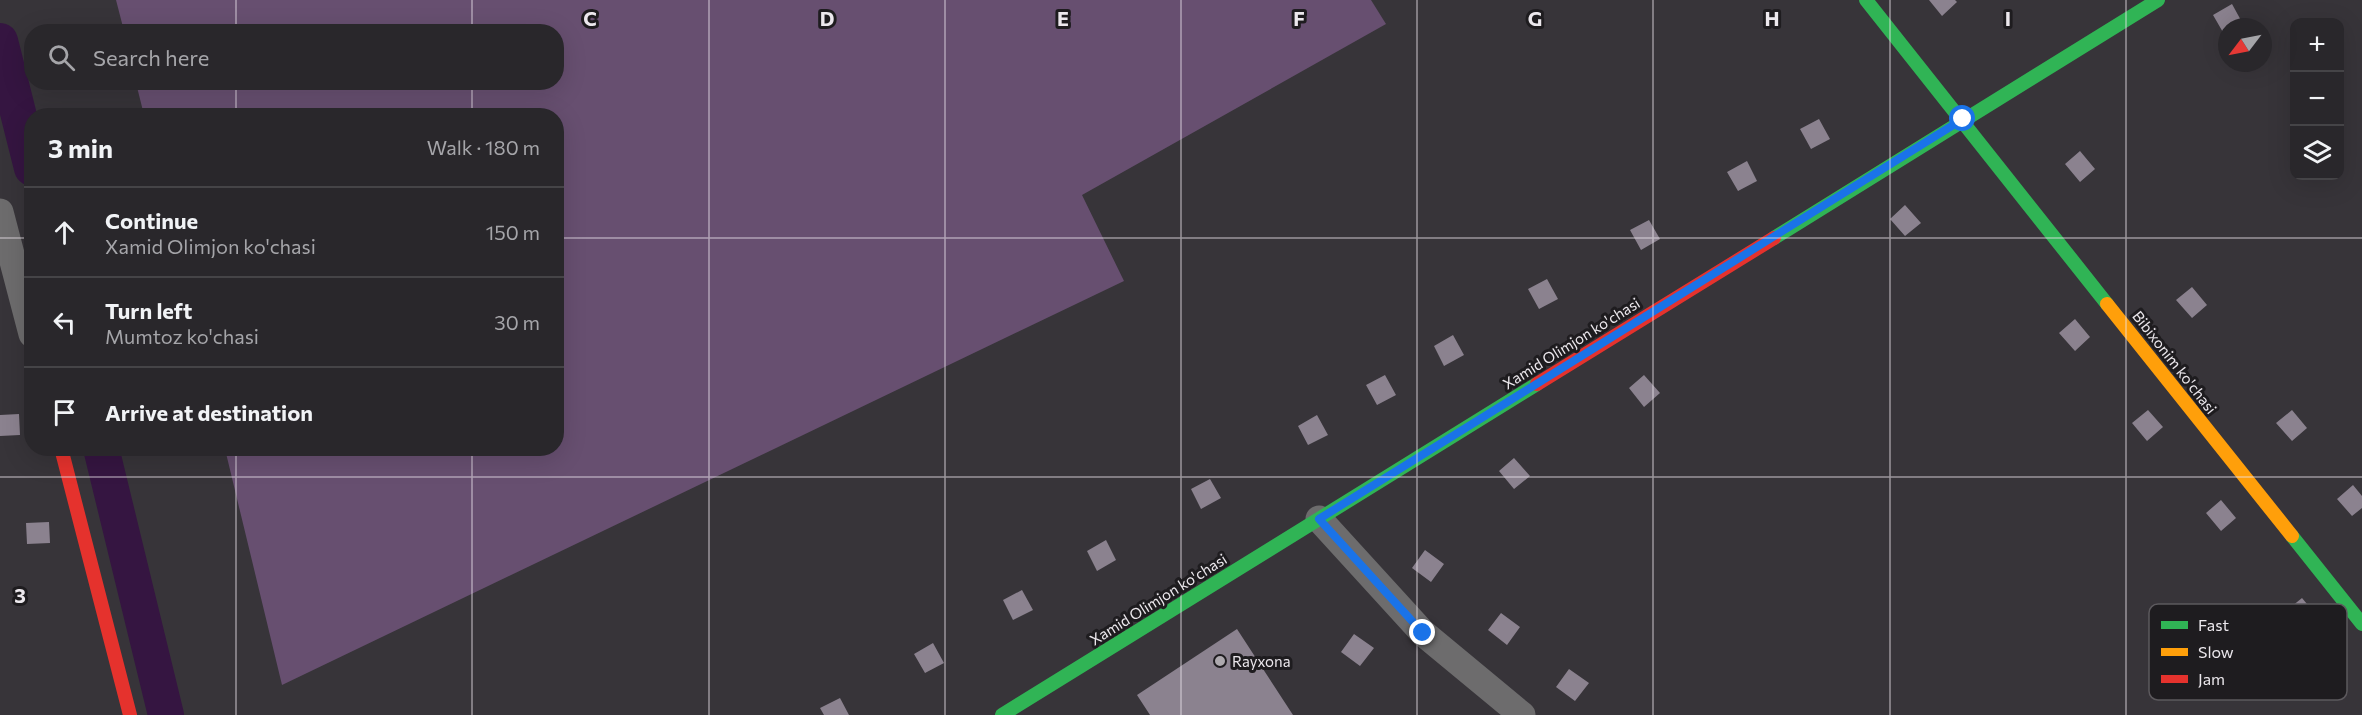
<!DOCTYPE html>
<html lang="en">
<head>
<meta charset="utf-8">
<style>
  :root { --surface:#29272b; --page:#312f33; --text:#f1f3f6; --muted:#a5a5a9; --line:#454447 }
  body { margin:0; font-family:Commissioner,sans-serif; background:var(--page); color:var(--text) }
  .controls { position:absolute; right:18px; top:18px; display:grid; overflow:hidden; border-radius:12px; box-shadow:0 6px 24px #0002 }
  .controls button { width:54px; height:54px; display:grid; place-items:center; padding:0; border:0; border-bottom:2px solid var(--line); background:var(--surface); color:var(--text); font:30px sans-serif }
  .compass { position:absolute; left:2218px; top:18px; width:54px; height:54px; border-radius:50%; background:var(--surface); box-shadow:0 6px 24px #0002; rotate:238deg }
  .stop { position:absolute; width:18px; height:18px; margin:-14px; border:4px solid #1a73e8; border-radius:50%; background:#fff }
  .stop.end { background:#1a73e8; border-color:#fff; box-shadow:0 2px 6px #0008 }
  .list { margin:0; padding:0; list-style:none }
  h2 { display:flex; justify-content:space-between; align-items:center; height:78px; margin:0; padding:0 24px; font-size:26px }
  h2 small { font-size:20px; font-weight:400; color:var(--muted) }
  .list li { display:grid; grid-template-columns:39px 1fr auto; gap:18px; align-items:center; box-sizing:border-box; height:90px; padding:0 24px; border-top:2px solid var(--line) }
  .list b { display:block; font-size:22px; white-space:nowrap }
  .list p { margin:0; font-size:20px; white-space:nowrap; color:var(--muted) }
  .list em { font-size:20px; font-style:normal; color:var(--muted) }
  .icon { flex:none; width:33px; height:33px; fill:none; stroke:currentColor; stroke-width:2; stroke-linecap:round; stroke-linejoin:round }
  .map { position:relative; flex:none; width:2362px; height:715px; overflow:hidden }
  .search { position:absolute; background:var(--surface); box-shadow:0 6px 24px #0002; left:24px; top:24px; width:540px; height:66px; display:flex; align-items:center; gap:15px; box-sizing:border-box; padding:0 21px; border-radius:24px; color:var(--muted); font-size:22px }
  .panel { position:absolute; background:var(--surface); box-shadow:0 6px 24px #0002; left:24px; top:108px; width:540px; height:348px; border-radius:24px }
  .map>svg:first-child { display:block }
  .green { fill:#674f70 }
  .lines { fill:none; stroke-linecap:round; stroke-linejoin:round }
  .canal { stroke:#351541; stroke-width:36 }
  .building { fill:#8b828f }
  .street { stroke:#6d6c6d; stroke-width:27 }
  .fast { stroke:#30b455; stroke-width:14 }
  .slow { stroke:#ff9f0a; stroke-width:14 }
  .jam { stroke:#e5322d; stroke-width:14 }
  .route { stroke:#1a73e8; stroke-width:8 }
  .grid { fill:none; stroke:#ece8ed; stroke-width:1.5; stroke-opacity:0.55 }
  .poi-dot { fill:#ada9ae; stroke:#1e1c1f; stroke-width:2 }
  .labels { text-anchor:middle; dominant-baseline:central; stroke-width:6; stroke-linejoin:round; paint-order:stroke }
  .street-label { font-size:15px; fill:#ece8ed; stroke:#1e1c1f }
  .poi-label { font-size:15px; fill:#ece8ed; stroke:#1e1c1f; text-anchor:start }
  .key { fill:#1e1c1f; stroke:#5c595d; stroke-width:1.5 }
  .key-label { font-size:16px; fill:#ece8ed }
  .grid-label { font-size:20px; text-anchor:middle; font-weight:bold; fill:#ece8ed; stroke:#1e1c1f; stroke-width:6; stroke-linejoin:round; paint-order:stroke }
</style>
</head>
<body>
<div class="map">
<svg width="2362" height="715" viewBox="0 0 2362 715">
  <rect width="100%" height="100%" fill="#373439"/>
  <path class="green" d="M116,0h1255l15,24 -304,171 42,86 -842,404 -57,-236 331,-1v-332l-412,-1 -8,-32 420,-1v-50l-432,-1z"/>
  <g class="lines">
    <path class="canal" d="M0,41l32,127
      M101,448l65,267"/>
  </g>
  <path class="building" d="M1929,0h26l2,2 -15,14z
    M2232,4l11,20 -6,3h-10v5l-3,2 -11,-19z
    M1819,119l11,20 -19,10 -11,-20z
    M2080,151l15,18 -15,13 -15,-18z
    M1747,161l10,20 -19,10 -11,-19z
    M1905,205l16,18 -16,13 -15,-17z
    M1649,220l11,19 -19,11 -11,-20z
    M1547,279l11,20 -19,10 -11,-20z
    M2192,287l15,18 -15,13 -16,-18z
    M2075,319l15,18 -15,14 -16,-18z
    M1453,335l11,20 -20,11 -10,-20z
    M1385,375l11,20 -19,10 -11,-20z
    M1644,375l16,18 -16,14 -15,-19z
    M2148,410l15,17 -16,14 -15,-18z
    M2292,410l15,18 -15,13 -16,-18z
    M19,414l1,21 -20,1v-21z
    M1317,415l11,20 -20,10 -10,-19z
    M1514,458l16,18 -16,13 -15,-18z
    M1210,479l11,19 -20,11 -10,-20z
    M2353,485l9,11v12l-10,8 -15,-17z
    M2221,500l15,18 -15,13 -15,-18z
    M49,522l1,21 -23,1 -1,-21z
    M1106,540l10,20 -19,11 -10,-20z
    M1425,550l19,14 -13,18 -19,-14z
    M1022,590l11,20 -20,10 -10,-20z
    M2302,598l15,18 -15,13 -16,-18z
    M1501,613l19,14 -13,18 -19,-15z
    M1237,629l56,86h-143l-13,-20z
    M1354,634l20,14 -14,18 -19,-14z
    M933,643l11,20 -19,10 -11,-19z
    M1569,669l20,14 -14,18 -19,-14z
    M840,698l9,17h-25l-4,-7z"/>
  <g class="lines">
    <path class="street" d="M0,212l32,122
      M1319,519l104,114 99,82"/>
    <path class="fast" d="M1866,0l241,304
      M1774,238l384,-238
      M2292,536l70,88
      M1002,715l535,-331"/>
    <path class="slow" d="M2107,304l185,232"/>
    <path class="jam" d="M1537,384l237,-146
      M61,448l69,267"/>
  </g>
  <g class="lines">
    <path class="route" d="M1423,633l-104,-114 644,-400"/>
  </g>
  <path class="grid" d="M236,0v32M472,0v32M709,0v715M945,0v715M1181,0v715M1417,0v715M1653,0v715M1890,0v715M2126,0v715M236,82v34M472,82v34M0,238h32M556,238h1806M236,448v267M472,448v267M0,477h2362"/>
  <circle class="poi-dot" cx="1220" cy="661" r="6"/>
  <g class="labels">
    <g class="street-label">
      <text transform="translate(1571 343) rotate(-32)">Xamid Olimjon ko'chasi</text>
      <text transform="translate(2175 362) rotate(52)">Bibixonim ko'chasi</text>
      <text transform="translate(1158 599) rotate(-32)">Xamid Olimjon ko'chasi</text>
    </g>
    <g class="poi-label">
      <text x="1232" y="661">Rayxona</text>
    </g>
  </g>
  <rect x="2149" y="604" width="198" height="96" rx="9" class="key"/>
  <rect x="2161" y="621" width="27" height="8" fill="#30b455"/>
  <rect x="2161" y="648" width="27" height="8" fill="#ff9f0a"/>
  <rect x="2161" y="675" width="27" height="8" fill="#e5322d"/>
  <g class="key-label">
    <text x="2198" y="631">Fast</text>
    <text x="2198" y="658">Slow</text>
    <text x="2198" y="685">Jam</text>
  </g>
  <g class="grid-label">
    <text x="590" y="26">C</text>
    <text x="827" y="26">D</text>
    <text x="1063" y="26">E</text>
    <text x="1299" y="26">F</text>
    <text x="1535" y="26">G</text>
    <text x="1772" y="26">H</text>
    <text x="2008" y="26">I</text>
    <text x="20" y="603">3</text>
  </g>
</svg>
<div class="controls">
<button>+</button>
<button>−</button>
<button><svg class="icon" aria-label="layers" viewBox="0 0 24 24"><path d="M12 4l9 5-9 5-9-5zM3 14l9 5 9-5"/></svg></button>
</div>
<svg class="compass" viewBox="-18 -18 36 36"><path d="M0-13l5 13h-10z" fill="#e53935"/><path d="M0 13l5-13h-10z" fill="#a5a5a9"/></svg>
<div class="stop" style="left:1963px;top:119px"></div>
<div class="stop end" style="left:1423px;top:633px"></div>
<div class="search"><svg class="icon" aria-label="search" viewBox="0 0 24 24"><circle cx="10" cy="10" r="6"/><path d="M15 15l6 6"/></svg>Search here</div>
<section class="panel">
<h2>3 min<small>Walk · 180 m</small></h2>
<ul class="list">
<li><svg class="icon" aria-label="ahead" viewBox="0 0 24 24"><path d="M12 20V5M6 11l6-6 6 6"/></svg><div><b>Continue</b><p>Xamid Olimjon ko'chasi</p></div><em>150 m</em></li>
<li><svg class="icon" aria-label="left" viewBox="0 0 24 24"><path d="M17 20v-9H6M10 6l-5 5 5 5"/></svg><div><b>Turn left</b><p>Mumtoz ko'chasi</p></div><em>30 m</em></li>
<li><svg class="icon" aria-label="arrive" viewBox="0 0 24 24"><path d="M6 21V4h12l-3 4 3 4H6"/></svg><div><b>Arrive at destination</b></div></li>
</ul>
</section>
</div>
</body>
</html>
